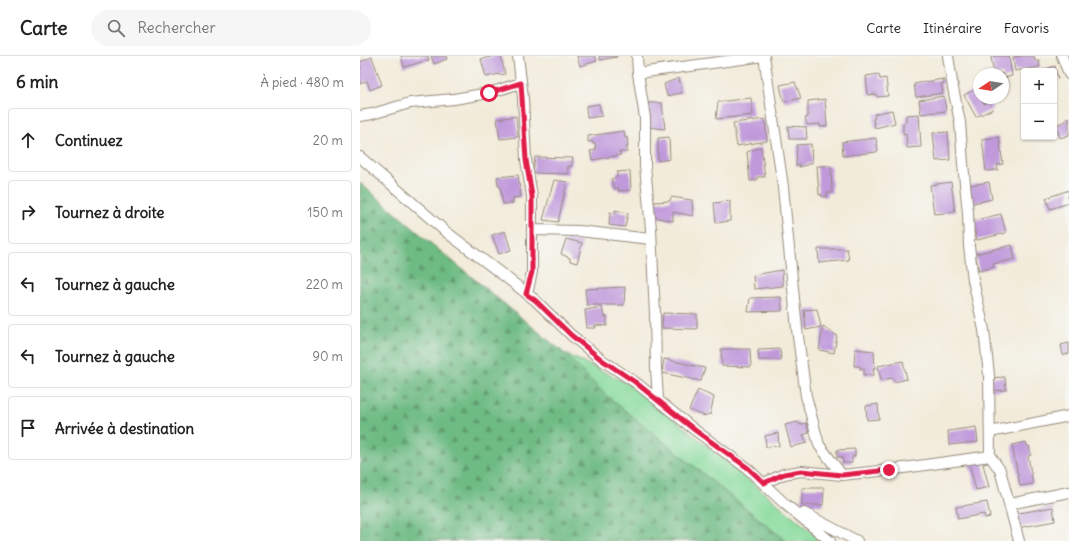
<!DOCTYPE html>
<html lang="fr">
<head>
<meta charset="utf-8">
<style>
  :root { --surface:#fff; --page:#f6f6f6; --text:#222; --muted:#767676; --line:#e0e0e0 }
  body { margin:0; font-family:Delius,sans-serif; background:var(--page); color:var(--text) }
  .controls { position:absolute; right:12px; top:12px; display:grid; overflow:hidden; border-radius:4px; box-shadow:0 1px 3px #0004 }
  .controls button { width:36px; height:36px; display:grid; place-items:center; padding:0; border:0; border-bottom:1px solid var(--line); background:var(--surface); color:var(--text); font:20px sans-serif }
  .compass { position:absolute; left:613px; top:12px; width:36px; height:36px; border-radius:50%; background:var(--surface); box-shadow:0 1px 3px #0004; rotate:258deg }
  .stop { position:absolute; width:12px; height:12px; margin:-9px; border:3px solid #e11d48; border-radius:50%; background:#fff }
  .stop.end { background:#e11d48; border-color:#fff; box-shadow:0 1px 4px #0008 }
  .list { margin:0; padding:0; list-style:none }
  h2 { display:flex; justify-content:space-between; align-items:center; height:52px; margin:0; padding:0 16px; font-size:17px }
  h2 small { font-size:13px; font-weight:400; color:var(--muted) }
  .list li { display:grid; grid-template-columns:26px 1fr auto; gap:12px; align-items:center; box-sizing:border-box; height:64px; margin:0 8px 8px; padding:0 8px; border:1px solid var(--line); border-radius:4px }
  .list b { display:block; font-size:15px; white-space:nowrap }
  .list em { font-size:13px; font-style:normal; color:var(--muted) }
  .icon { flex:none; width:22px; height:22px; fill:none; stroke:currentColor; stroke-width:2; stroke-linecap:round; stroke-linejoin:round }
  .map { position:relative; flex:none; width:709px; height:485px; overflow:hidden }
  header { display:flex; align-items:center; gap:24px; box-sizing:border-box; height:56px; padding:0 20px; background:var(--surface); border-bottom:1px solid var(--line) }
  header strong { font-size:19px }
  nav { display:flex; gap:22px; margin-inline-start:auto; font-size:14px }
  .search { width:280px; height:36px; background:var(--page); display:flex; align-items:center; gap:10px; box-sizing:border-box; padding:0 14px; border-radius:22px; color:var(--muted); font-size:15px }
  main { display:flex }
  aside { flex:1; background:var(--surface) }
  .map>svg:first-child { display:block }
  .grass { fill:#88db9d; stroke:#62825e }
  .forest { fill:url(#forest-firs); stroke:#547251 }
  .building { fill:#c099db }
  .lines { fill:none; stroke-linecap:round; stroke-linejoin:round }
  .street-casing { stroke:#968a7c; stroke-width:12 }
  .street { stroke:#fff; stroke-width:10 }
  .route { stroke:#e11d48; stroke-width:5 }
</style>
</head>
<body>
<header>
<strong>Carte</strong>
<div class="search"><svg class="icon" aria-label="search" viewBox="0 0 24 24"><circle cx="10" cy="10" r="6"/><path d="M15 15l6 6"/></svg>Rechercher</div>
<nav><a>Carte</a><a>Itinéraire</a><a>Favoris</a></nav>
</header>
<main>
<aside>
<h2>6 min<small>À pied · 480 m</small></h2>
<ul class="list">
<li><svg class="icon" aria-label="ahead" viewBox="0 0 24 24"><path d="M12 20V5M6 11l6-6 6 6"/></svg><div><b>Continuez</b></div><em>20 m</em></li>
<li><svg class="icon" aria-label="right" viewBox="0 0 24 24"><path d="M7 20v-9h11M14 6l5 5-5 5"/></svg><div><b>Tournez à droite</b></div><em>150 m</em></li>
<li><svg class="icon" aria-label="left" viewBox="0 0 24 24"><path d="M17 20v-9H6M10 6l-5 5 5 5"/></svg><div><b>Tournez à gauche</b></div><em>220 m</em></li>
<li><svg class="icon" aria-label="left" viewBox="0 0 24 24"><path d="M17 20v-9H6M10 6l-5 5 5 5"/></svg><div><b>Tournez à gauche</b></div><em>90 m</em></li>
<li><svg class="icon" aria-label="arrive" viewBox="0 0 24 24"><path d="M6 21V4h12l-3 4 3 4H6"/></svg><div><b>Arrivée à destination</b></div></li>
</ul>
</aside>
<div class="map">
<svg width="709" height="485" viewBox="0 0 709 485">
  <defs>
    <pattern id="forest-firs" width="22" height="20" patternUnits="userSpaceOnUse"><rect width="22" height="20" fill="#6ebb84"/><path d="M5 1l3.5 6h-7zM16 11l3.5 6h-7z" fill="#5c986b"/></pattern>
  </defs>
  <rect width="100%" height="100%" fill="#f6f6f2"/>
  <filter id="ink" filterUnits="userSpaceOnUse"><feTurbulence type="fractalNoise" baseFrequency=".025" numOctaves="2"/><feDisplacementMap in="SourceGraphic" scale="8" xChannelSelector="R" yChannelSelector="G"/><feConvolveMatrix kernelMatrix="1 2 1 2 8 2 1 2 1" color-interpolation-filters="sRGB"/></filter>
  <filter id="wash" filterUnits="userSpaceOnUse"><feTurbulence type="fractalNoise" baseFrequency=".012" numOctaves="4" result="noise"/><feDisplacementMap in="SourceGraphic" scale="16" xChannelSelector="R" yChannelSelector="G"/><feGaussianBlur stdDeviation="0.9" result="paint"/><feColorMatrix in="noise" values="0 0 0 0 0 0 0 0 0 0 0 0 0 0 0 0 0 1.4 0 .05"/><feComposite in="paint" operator="in"/></filter>
  <g filter="url(#wash)">
    <rect width="100%" height="100%" fill="#f2ebd9"/>
    <path class="grass" d="M204,297l71,34 188,154h-37l-178,-144z"/>
    <path class="forest" d="M0,127l79,67 125,103 44,44 178,144h-426z"/>
    <g id="blocks">
      <path class="building" d="M41,0h27l1,4 -25,7z
        M71,0h15l1,3 -13,5z
        M135,0h6l4,18 -6,1v-1l-13,3 -5,-18z
        M217,0h18l2,5 -17,5z
        M239,0h18v1l-17,3z
        M635,0h14l3,20 -9,2v-4h-9l-3,-17z
        M661,0h13l1,5h4l1,6 -25,4 -2,-14z
        M12,1l10,28 -12,5 -3,-9 -7,3v-15h1l-1,-7z
        M695,10l3,13 -4,1v-9h-15z
        M519,18l1,5 6,-1 2,18 -11,1 -1,-3 -8,1 -2,-19z
        M319,22l3,15 -15,3 -3,-12z
        M583,23l1,4 -3,1 2,9 -27,4 -2,-13z
        M435,26l6,16 -17,4 -4,-17z
        M616,33l3,6v3h2l3,6 5,-2 4,7 -17,8 -12,-22z
        M584,40l2,15 -25,3 -2,-14z
        M391,42l2,17 -37,4 2,-17z
        M465,43l2,27 -7,1v-3l-13,1 -2,-7 3,-1v-16z
        M288,47h14l3,26 -17,-2z
        M239,48l3,12 -15,2 -1,-12z
        M532,54l3,13 -20,5 -2,-9 2,-1 -1,-4z
        M559,58l2,33 -14,1 -1,-14 -3,1v-12l3,-1v-7z
        M156,60l2,21 -18,2 -3,-20z
        M709,62v17l-9,3 -4,-13 10,-4v-2z
        M405,63l2,22 -30,5 -4,-23z
        M428,70l18,1 1,12h-18z
        M264,75l1,7 2,-1 1,10h-2l2,5h-9l2,3 -29,5 -2,-9 6,-1 -1,-7 -2,1 -1,-3 -4,1v-6z
        M588,76l2,28 -14,1 -3,-28z
        M309,81l1,22 -12,2v-23z
        M639,81l4,27 -6,1 1,5 -12,1 -4,-32z
        M516,82l2,13 -2,1 -33,4 -1,-14z
        M451,88l1,19 -5,1v1l-8,2 1,-3 -4,2 1,-21z
        M401,91l4,30h-8v3l-7,1 -3,-29z
        M175,101l38,1 -2,9 -3,-1v8l-35,-1z
        M457,110h14l1,27h-5v4l-6,-1 1,-2 -3,1z
        M270,115l1,19 -13,1 1,-3 -4,1 -4,-10 6,-2v-5z
        M158,119l3,22 -8,1v5l-10,1 -3,-18h-2l-1,-9z
        M194,124l13,2 -9,40 -15,-2z
        M591,126l4,30 -21,2 -4,-29z
        M629,126l3,17 -23,5 -4,-18z
        M709,134v6h-1l1,7 -19,6 -4,-11z
        M311,141l21,3 1,16 -20,-4v9l-20,-4 1,-15 16,-1z
        M370,145v20l-14,2 -2,-20z
        M255,154l13,3 -3,14 -16,-2 1,-13 5,2z
        M641,158l5,19 -29,7 -5,-19z
        M145,175l6,19 -12,4 -7,-19z
        M206,183l16,4 -5,20 -7,-2v-3l-9,-4z
        M652,189l3,14 -22,5 1,3 -15,4 -4,-17z
        M458,193h29l2,11 -30,3z
        M422,214l1,16 -29,3 -1,-14z
        M265,231l-1,18h-37l-2,-16z
        M421,241l1,14 -34,1 2,-14z
        M242,251l2,10 3,-1v10l-12,-1 1,3h-9l-2,-18z
        M457,253l4,18 -15,3 -2,-20z
        M303,257l34,1v15l-35,-1z
        M463,270l14,10 -3,17 -15,-3z
        M709,287v11l-6,1 -2,-10z
        M361,293h29l1,18 -29,-1z
        M420,293l1,11h-22l-1,-10z
        M495,293l19,2 1,18 -2,-1 1,7h-10v-7l-4,1v-3h-6z
        M304,303l41,9 -4,13 -39,-8z
        M543,305l4,18 -13,3 -1,-4 -12,2 -3,-14z
        M645,321l1,13 -19,1 -1,-13z
        M338,334l16,7 -4,18 -2,-1 -3,2 -16,-6z
        M518,348l1,15 -12,1 -1,-14z
        M438,366l2,3 6,-2 3,10 -6,2 4,8 -16,4 -6,-22z
        M616,371l2,15 -29,3 -1,-14z
        M418,377l1,13 -13,1 -1,-11z
        M666,386l1,4h2l2,9 -3,1 5,28 -13,2 -8,-41z
        M495,393v7l-3,1v6h-9l-1,-6h-5v-7z
        M626,399l2,8 -5,1 6,23 -13,3 -8,-30z
        M442,432h22l-1,17h-21z
        M627,446l3,15 -5,1 -1,-4 -26,5 -2,-12z
        M693,451l2,14 -38,7 -3,-14z"/>
    </g>
  </g>
  <g filter="url(#ink)">
    <use href="#blocks" fill-opacity="0" stroke="#968a7c" stroke-width="1"/>
    <g class="lines">
      <defs>
        <path id="street" d="M158,0l5,42 3,62 6,36v76l-5,22
          M277,0l1,17 126,-17
          M404,0l19,131 14,142 9,67 13,49 23,30
          M588,0l5,32 7,34 3,42 5,49 1,33 4,34 11,50 5,45 1,81 10,14 19,71
          M702,0l7,18
          M278,17l7,45v48l6,63 4,86 1,53 2,32
          M0,60l12,-2 38,-11 44,-4 35,-6 32,-10
          M0,101l85,74 58,44 32,25 36,35 31,25 33,22 61,49 52,38 37,35 45,37
          M172,174l47,1 72,8
          M630,376l79,-16
          M404,427l20,-9 17,-3 41,4 47,-5 101,-14
          M649,448l60,-12
          M444,457l53,28"/>
      </defs>
      <use href="#street" class="street-casing"/>
      <use href="#street" class="street"/>
    </g>
  </g>
  <g class="lines" filter="url(#ink)">
    <path class="route" d="M129,37l32,-10 5,77 6,36v76l-6,22 9,6 36,35 31,25 33,22 61,49 52,37 16,15 20,-9 17,-3 41,4 47,-5"/>
  </g>
</svg>
<div class="controls">
<button>+</button>
<button>−</button>
</div>
<svg class="compass" viewBox="-18 -18 36 36"><path d="M0-13l5 13h-10z" fill="#e53935"/><path d="M0 13l5-13h-10z" fill="#767676"/></svg>
<div class="stop" style="left:129px;top:37px"></div>
<div class="stop end" style="left:529px;top:414px"></div>
</div>
</main>
</body>
</html>
